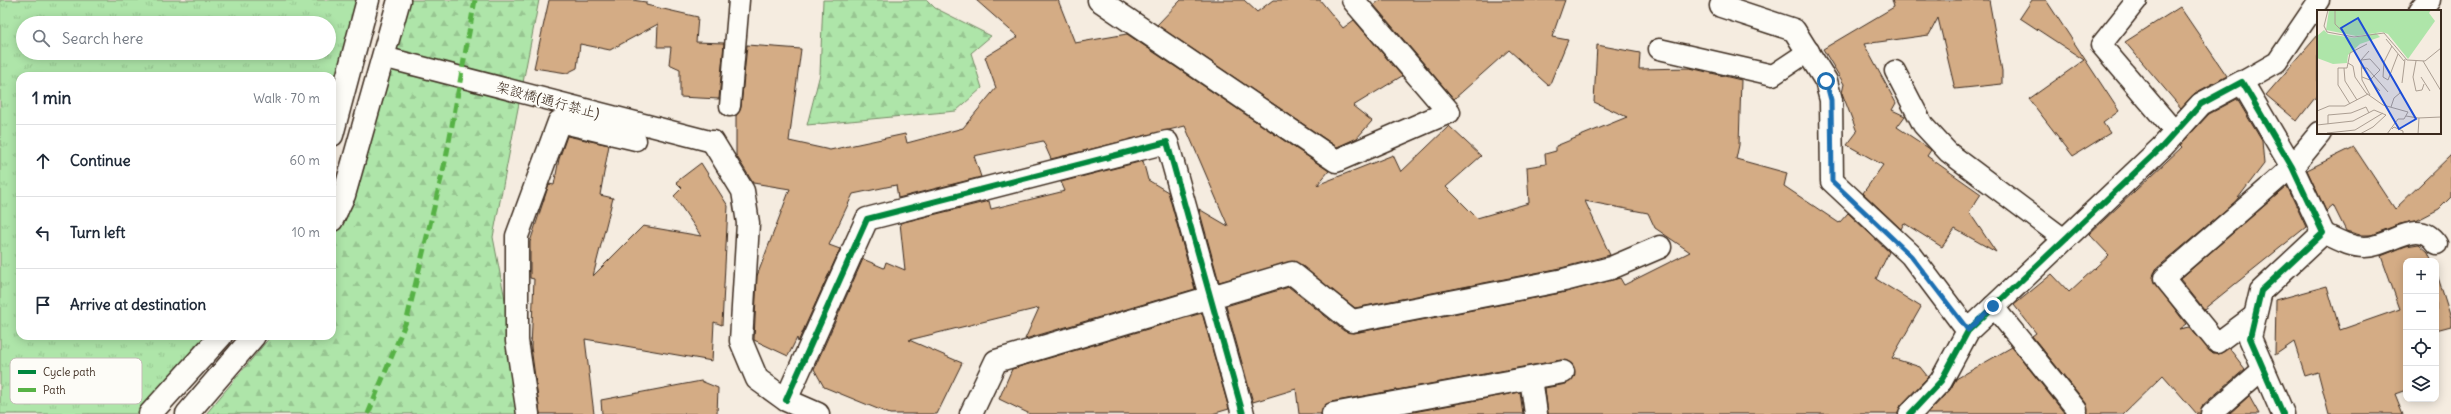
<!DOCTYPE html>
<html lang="en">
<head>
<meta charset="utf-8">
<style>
  :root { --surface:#fff; --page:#f6f6f7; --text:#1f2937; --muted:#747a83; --line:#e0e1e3 }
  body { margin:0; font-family:Delius,"Klee One",sans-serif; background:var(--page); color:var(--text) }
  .controls { position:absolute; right:12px; bottom:12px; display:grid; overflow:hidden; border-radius:8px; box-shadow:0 2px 10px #0003 }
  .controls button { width:36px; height:36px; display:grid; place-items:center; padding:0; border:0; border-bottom:1px solid var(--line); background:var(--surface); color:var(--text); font:20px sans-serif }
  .stop { position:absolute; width:12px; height:12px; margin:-9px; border:3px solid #1f6fb2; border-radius:50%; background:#fff }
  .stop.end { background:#1f6fb2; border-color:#fff; box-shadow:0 1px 4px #0008 }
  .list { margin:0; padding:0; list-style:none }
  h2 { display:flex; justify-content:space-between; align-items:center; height:52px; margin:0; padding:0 16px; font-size:17px }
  h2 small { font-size:13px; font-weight:400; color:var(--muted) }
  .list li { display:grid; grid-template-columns:26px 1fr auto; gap:12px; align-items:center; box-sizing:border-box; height:72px; padding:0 16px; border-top:1px solid var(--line) }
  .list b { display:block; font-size:15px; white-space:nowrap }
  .list em { font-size:13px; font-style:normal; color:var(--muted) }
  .icon { flex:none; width:22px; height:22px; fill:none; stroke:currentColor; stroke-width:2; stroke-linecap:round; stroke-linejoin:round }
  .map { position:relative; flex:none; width:2451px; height:414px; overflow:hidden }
  .search { position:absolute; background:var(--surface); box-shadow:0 2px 10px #0003; left:16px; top:16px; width:320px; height:44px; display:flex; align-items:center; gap:10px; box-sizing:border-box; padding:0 14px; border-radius:22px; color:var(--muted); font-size:15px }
  .panel { position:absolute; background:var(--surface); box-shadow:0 2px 10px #0003; left:16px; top:72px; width:320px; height:268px; border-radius:12px }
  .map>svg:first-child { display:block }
  .forest { fill:url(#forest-firs); stroke:#748864 }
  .park { fill:url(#park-tufts); stroke:#748864; fill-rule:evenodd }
  .building { fill:#d4ac85; stroke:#3b2a1e }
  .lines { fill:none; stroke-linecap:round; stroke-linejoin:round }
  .lane-casing { stroke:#3b2a1e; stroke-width:23 }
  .street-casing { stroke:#3b2a1e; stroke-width:25 }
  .secondary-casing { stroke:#3b2a1e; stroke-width:25 }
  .lane { stroke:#fdfcf7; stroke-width:20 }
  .street { stroke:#fdfcf7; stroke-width:22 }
  .secondary { stroke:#fdfcf7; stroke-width:22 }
  .quiet { stroke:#57b245; stroke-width:5; stroke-dasharray:10 5; stroke-linecap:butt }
  .cycleway-casing { stroke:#fdfcf7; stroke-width:8 }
  .cycleway { stroke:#00873e; stroke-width:6 }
  .route { stroke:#1f6fb2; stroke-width:5 }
  .labels { text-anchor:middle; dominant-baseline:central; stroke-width:3.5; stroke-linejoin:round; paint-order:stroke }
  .street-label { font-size:14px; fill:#3b2a1e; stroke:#fdfcf7 }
  .inset-road { fill:none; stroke:#ab9e92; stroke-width:1 }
  .view { fill:#1d4ed8; fill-opacity:0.15; stroke:#1d4ed8; stroke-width:2 }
  .inset-edge { fill:none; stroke:#3b2a1e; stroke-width:2 }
  .key { fill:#fdfcf7; stroke:#c3bdb6; stroke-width:1 }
  .key-label { font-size:11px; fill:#3b2a1e }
</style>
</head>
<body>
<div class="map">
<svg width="2451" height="414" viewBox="0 0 2451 414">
  <defs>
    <pattern id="forest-firs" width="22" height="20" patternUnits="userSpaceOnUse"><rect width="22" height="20" fill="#aee5a9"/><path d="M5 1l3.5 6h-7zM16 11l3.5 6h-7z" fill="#97c591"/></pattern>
    <pattern id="park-tufts" width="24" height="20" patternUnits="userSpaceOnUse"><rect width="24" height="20" fill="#aee5a9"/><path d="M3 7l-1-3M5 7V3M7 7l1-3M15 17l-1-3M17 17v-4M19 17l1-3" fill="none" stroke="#97c591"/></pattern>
  </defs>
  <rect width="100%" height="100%" fill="#f5ece0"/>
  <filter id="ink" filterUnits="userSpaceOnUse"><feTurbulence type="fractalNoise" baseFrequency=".025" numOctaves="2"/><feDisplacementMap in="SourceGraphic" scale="8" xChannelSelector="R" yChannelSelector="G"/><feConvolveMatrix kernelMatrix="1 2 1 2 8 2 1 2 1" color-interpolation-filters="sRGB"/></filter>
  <g filter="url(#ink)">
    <path class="forest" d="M403,0h136l-46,237 34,177h-321l65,-78h61v-101z
      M823,0h104l8,8 56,28 -20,17 11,35 -26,23 -149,14 13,-51z"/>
    <path class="park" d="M0,0h370l-38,138v-62h-312v260h202l-61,78h-161zM23,23h306v30h-306z"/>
    <path class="building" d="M549,0h83l14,2v3l52,12 -2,25 28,1 -5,56 -39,-2v-28l-11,-5 2,-17h-14l1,-23 -48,26 -30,-6 -3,24 -10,5 -33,-5z
      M976,0h82l17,43 52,-9 202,137 -12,14 76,-30 8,17 48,-46 32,30 -35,31 31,31 52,-15 -2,-36 19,-3 -1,-10 11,-3v-5l71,-29 -33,-15 3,-57 43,8 -1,16 51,-1 51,12 -2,65 -3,14 51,14 -3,13 55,37 9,-10 41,39 -13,27 45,28 -29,51 28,9 8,10 -27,28 -3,9h-350l-3,-26 21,-4 9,-8 -3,-12 -11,-4 -230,42 -6,3 -4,9h-22l-3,-25 -43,13 -27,-96 63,-19 55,44 10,2 212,-41 54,-14 4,7 66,-33 -35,-24 -7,-15 -63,-12 25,54 -49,13 -206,40 -60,-47 -76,21 -20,-73 29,17 -43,-100 -134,33 -8,-18 -69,15 7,21 -83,21 -2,-13 -43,9 -24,51 11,4 -42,93 -1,-4 -9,18 -34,-16 3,-64 33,-87 -37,-6 -17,-28v-39l5,-9 6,-62 54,4 -12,92 41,9 75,-16 2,9 56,-15 33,-40 -11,-31 33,-20z
      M1181,0h63l13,12 16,-12h47l23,28 11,-8 48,56 -49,30 19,15 -15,17 -20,9 -180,-122z
      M1380,0h185l-13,37 16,3 -19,46 -40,-36 -55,49 -80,-94z
      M1892,0h97l13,71v13l-47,5 -17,-71 -9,17 -65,9 32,59 -4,7 13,6 -8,11 30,20 4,3 -4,6 54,38 -12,18 27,40 -41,-23 -13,18 -38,-24 -3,6 -38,-36 20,-28 -36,-20 10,-13 -15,-39 2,-9 -21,-35 71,-42z
      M2032,0h14l73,111 -16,12 7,10 -37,23 -44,-57 55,-39 -64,-42z
      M2180,7l47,69 -32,17 -14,15 -56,-66z
      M2318,35v59l-21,27 -31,-26z
      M2237,99l25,42 2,23 -29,38 -79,67 -3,11 33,44 -7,5 10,-2 24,27h6l10,-6 16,21 -42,36 -3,9h-3l-34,-39 -40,39h-35l-2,-11 -54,-67 4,-3 -22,-28 38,-31 17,18 40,-37 -20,-21 93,-87 -2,-2 29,-31z
      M567,136l42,9 -9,50 13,3 -20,78 50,-50 58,10 -27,-40 8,-8 -6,-6 25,-19 27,43 -6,119 -8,-3 -2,39 -127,-22 9,75h-54l-9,-67 3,-68 -4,-1v-36l19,-58 5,1 5,-26z
      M2354,147l41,62 56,-54v42l-12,12 -23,12 -16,3 -29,11h-11l-14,-4 -13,-26 -7,6 -19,-41z
      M1143,161l5,19 20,12 27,97 -170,50 14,-31 -130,32 53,23 -25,51h-47l-66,-27 -10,-18 49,-110 21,9 2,-6 19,8 -5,-47 89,-22 2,8 74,-18 -4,-9z
      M2287,186l19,41 -102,82 -24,-30z
      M2419,244l9,8 4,9h-26v129l-11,4 8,20h-74l-11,-42 -13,4 -11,-34 -19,13 1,-55 51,-14 13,44 60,-21 -19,-53 25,-10z
      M2436,271l15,47v8l-15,4z
      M1202,313l27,96 -17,5h-182l-31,-15 13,-30z
      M2012,347l53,67h-138l23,-24 6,-11z
      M701,381l17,7 -1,26h-115l-1,-14z
      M1520,392l3,22h-120z
      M2249,396l10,18h-30z"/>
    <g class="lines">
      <defs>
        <path id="lane" d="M2137,0l-36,45 74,87
          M1659,49l114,26 36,-24
          M383,57l330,85
          M1895,71l28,54 25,27 116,87
          M2242,82l35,-20 42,-62
          M730,106l9,-106
          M559,122l77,18
          M2323,233c14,6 26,14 41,14 25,1 54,-32 73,-3
          M1993,306l84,104
          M2256,314l-39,29 -53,-65 128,-111
          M2211,414l52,-45"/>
        <path id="street" d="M1099,0l237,161 113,-49 -96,-112
          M1721,6l73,24 32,51 5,19 1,81 79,74 57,76
          M2420,11l9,-11
          M332,135l36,-135
          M713,142l30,49 5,32 -7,118 16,38 29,21 32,14
          M2292,167l28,-34
          M1531,378l5,36
          M786,400l81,-181 300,-77 76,272
          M150,414l71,-78
          M528,414l-11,-73v-105l42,-114
          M971,414l25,-53 296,-88 60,48 212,-41 47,-12 49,-21
          M1333,414l230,-42
          M1910,414l31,-33 27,-50 194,-184 39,-43 41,-22 50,85 31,66 -62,58 -11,47 33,76"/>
        <path id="secondary" d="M332,220l12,-25 55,-195
          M187,414l67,-78"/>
      </defs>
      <use href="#lane" class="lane-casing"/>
      <use href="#street" class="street-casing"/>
      <use href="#secondary" class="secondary-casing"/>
      <use href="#lane" class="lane"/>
      <use href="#street" class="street"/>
      <use href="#secondary" class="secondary"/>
      <path class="quiet" d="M368,414l39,-95 39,-161 29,-158"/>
      <defs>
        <path id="cycleway" d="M786,400l81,-181 300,-77 76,272
          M1910,414l31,-33 27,-50 194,-184 39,-43 41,-22 50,85 31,66 -62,58 -11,47 33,76"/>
      </defs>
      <use href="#cycleway" class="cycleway-casing"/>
      <use href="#cycleway" class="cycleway"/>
    </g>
  </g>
  <g class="lines" filter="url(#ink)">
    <path class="route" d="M1826,81l5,19 1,81 79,75 57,74 25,-24"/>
  </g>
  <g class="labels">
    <g class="street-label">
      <text transform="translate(548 100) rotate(15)">架設橋(通行禁止)</text>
    </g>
  </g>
  <g transform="translate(2317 10)">
    <rect width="124" height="124" fill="#f5ece0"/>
    <path d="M7,20l4,4 26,4 22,-5 4,4 -20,7 -12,11 -1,8 -14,1 -16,-6v-22z" fill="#aee5a9"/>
    <path d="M12,0h102l-2,3 6,8 -27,38 -20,-25 -6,-2 -26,4 -30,-6z" fill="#aee5a9"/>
    <path class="inset-road" d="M11,0l-4,16 3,6 27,5 30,-4 23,27 18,1 16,-13M18,0v14l10,10M69,29l18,22M75,36l-8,16 -1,15 5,3 10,-26M52,41l-8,9 1,20 8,15M44,50l9,-1 10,11 -10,10 -8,-3M99,51l-3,16 3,14 6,-1 2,-6M106,51l18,30M31,53l5,3 2,11 11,16 17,12 25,7 -4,7h-6l-11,15M27,58h-6v17l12,19M44,58h6l21,24M104,67l9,14M53,70l10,11M85,73l3,-24M40,90l-12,-19 -1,-13h3l3,-15 17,-9M74,97l3,-9 6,-5 -1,-4M0,101l12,-5h16l23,-12M89,106l12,2 23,-1M11,114v-9l23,-2 15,-6 3,6M0,115l36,-4 21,-11 12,5 -13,12 -13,7M75,119l2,-2 9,4v3M10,123l28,-3 28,-17M101,124l1,-16"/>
    <path class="view" d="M41,8l58,101 -17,10 -58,-101z"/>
    <rect width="124" height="124" class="inset-edge"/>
  </g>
  <rect x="10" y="358" width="132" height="46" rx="6" class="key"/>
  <rect x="18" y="370" width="18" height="4" fill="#00873e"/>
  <rect x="18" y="388" width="18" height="4" fill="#57b245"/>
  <g class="key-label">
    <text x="43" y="376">Cycle path</text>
    <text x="43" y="394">Path</text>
  </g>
</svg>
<div class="controls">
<button>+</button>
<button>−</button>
<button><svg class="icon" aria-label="locate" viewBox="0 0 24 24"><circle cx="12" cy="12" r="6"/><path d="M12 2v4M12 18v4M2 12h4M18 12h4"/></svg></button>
<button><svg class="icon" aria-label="layers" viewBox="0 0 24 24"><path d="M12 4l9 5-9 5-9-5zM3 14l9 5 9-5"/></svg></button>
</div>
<div class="stop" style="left:1826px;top:81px"></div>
<div class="stop end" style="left:1993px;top:306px"></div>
<div class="search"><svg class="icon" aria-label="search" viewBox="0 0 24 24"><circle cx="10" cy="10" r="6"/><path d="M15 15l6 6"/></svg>Search here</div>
<section class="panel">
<h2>1 min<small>Walk · 70 m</small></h2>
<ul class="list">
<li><svg class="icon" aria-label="ahead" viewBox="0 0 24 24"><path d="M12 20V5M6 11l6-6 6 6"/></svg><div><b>Continue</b></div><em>60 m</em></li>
<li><svg class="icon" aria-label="left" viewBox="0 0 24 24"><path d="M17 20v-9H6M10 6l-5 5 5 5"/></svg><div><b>Turn left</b></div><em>10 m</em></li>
<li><svg class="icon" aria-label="arrive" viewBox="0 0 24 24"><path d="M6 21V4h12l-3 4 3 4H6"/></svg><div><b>Arrive at destination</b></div></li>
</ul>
</section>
</div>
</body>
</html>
